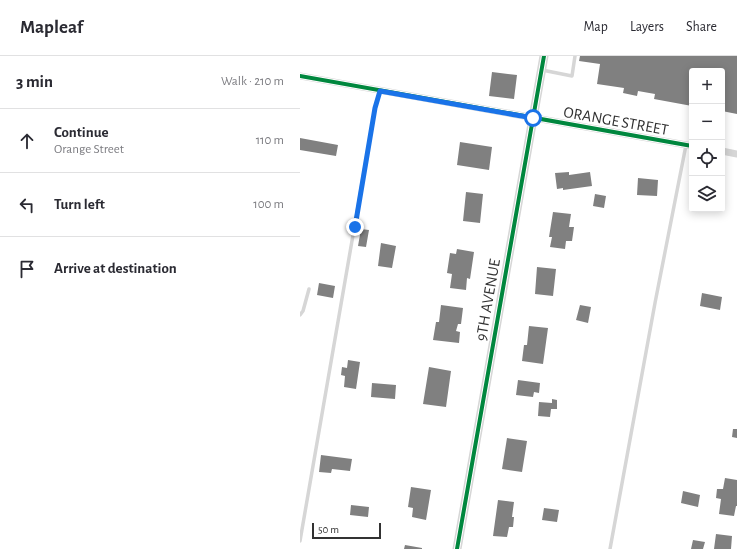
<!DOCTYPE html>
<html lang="en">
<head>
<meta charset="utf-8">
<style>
  :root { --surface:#fff; --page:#f2f2f3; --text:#2b2b33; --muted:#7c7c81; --line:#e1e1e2 }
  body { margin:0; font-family:"Alegreya Sans",sans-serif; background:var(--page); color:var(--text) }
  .controls { position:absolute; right:12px; top:12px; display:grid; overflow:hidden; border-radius:4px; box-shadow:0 2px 10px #0003 }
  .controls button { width:36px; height:36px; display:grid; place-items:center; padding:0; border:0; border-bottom:1px solid var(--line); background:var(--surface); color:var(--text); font:20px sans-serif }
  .scale { position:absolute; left:12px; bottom:10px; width:69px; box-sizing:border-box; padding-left:4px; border:2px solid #323232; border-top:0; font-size:11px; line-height:14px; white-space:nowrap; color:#323232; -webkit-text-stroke:3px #fff; paint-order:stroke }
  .stop { position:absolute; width:12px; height:12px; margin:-9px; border:3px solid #1a73e8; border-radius:50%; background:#fff }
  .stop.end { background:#1a73e8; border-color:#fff; box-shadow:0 1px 4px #0008 }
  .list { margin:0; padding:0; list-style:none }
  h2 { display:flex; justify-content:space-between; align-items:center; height:52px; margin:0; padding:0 16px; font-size:17px }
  h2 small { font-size:13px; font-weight:400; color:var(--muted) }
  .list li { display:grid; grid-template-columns:26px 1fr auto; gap:12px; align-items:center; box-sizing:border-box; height:64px; padding:0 16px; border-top:1px solid var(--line) }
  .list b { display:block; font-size:15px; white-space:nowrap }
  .list p { margin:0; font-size:13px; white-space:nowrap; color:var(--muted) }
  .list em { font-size:13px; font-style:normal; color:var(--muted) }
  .icon { flex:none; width:22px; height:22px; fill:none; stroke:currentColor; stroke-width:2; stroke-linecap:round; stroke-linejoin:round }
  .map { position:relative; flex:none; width:437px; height:493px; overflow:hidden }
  header { display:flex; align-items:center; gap:24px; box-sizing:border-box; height:56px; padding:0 20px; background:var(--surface); border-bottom:1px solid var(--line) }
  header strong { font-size:19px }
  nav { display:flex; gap:22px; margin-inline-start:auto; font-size:14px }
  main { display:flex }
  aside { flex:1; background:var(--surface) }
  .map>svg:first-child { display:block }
  .building { fill:#808080 }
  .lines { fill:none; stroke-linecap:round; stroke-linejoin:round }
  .service { stroke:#d6d6d6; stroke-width:3.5 }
  .minor { stroke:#d6d6d6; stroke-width:7 }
  .tertiary { stroke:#d6d6d6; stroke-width:9 }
  .cycleway-casing { stroke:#fff; stroke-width:6 }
  .cycleway { stroke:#00873e; stroke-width:4 }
  .route { stroke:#1a73e8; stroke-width:5 }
  .labels { text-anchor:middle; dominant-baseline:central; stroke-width:4; stroke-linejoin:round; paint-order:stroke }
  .street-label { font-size:16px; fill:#323232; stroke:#fff }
</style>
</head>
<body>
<header>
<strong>Mapleaf</strong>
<nav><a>Map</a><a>Layers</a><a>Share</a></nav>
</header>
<main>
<aside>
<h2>3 min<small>Walk · 210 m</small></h2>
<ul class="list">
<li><svg class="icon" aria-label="ahead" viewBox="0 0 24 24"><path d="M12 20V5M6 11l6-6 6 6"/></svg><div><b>Continue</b><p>Orange Street</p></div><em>110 m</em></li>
<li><svg class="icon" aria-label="left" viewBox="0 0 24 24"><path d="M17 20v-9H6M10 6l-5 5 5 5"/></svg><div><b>Turn left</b></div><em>100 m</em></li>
<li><svg class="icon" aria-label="arrive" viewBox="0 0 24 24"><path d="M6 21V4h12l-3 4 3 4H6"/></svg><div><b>Arrive at destination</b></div></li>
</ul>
</aside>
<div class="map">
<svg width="437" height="493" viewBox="0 0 437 493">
  <rect width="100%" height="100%" fill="#fff"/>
  <path class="building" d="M280,0h157v58l-15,-3v-40h-30v35l-38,-7 1,-5 -17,-3 -1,5 -14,-3 1,-5 -27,-4 3,-20 -21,-3z
    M192,16l25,3 -3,24 -25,-3z
    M0,82l38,7 -2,11 -36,-6z
    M160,86l32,5 -3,23 -32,-5z
    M269,116v3l21,-3 2,14 -29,4v-2l-6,1 -2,-16z
    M338,122l20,2 -1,16 -20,-1z
    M166,136l17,2 -3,29 -17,-2z
    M295,138l11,2 -2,12 -11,-2z
    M253,156l18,2 -2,13h5l-2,14h-6l-1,8 -15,-2 2,-10h-3z
    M61,173l8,1 -3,17 -8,-1z
    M81,187l15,3 -4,22 -14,-2z
    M157,193l17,3 -4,27 -3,-1 -1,12 -16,-2 2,-14 -5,-1 3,-20 6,1z
    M237,211l19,2 -3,27 -18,-2z
    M19,227l16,3 -2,12 -16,-3z
    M402,237l20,4 -2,13 -20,-4z
    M141,249l22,3 -2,16h-3l-2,7 4,1 -1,11 -26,-3 3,-18h3z
    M280,249l11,2 -3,16 -12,-3z
    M229,270l19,2 -5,36 -21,-3 2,-16h3z
    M48,304l12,2 -4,27 -12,-2 1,-11 -4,-1 1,-8 5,1z
    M129,311l22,4 -5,36 -23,-3z
    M218,324l22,3 -1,10 -5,-1 -1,5 -17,-2z
    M72,327l24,2 -1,14 -24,-2z
    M252,343l5,1v9h-6l-1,8 -12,-1 1,-14 13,1z
    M433,373h4v9l-5,-1z
    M207,382l20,3 -5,31 -20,-3z
    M21,399l31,4 -2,12 -18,-2 -1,4 -12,-1z
    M425,422l12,2v26h-1l-2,10 -15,-2 2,-15 -5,-1 1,-9h6z
    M111,431l20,3 -5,30 -14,-3 1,-9 -5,-1z
    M383,435l17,4 -2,12 -17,-4z
    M198,444l16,2 -2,15h2l-1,10h-4l-2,10 -14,-1z
    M51,449l18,2 -1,10 -18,-2z
    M244,452l15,2 -2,12 -15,-2z
    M416,478l16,2 -1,13h-17z
    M393,484l12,2 -2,7h-12z
    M105,489l17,3v1h-18z"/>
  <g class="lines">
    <path class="service" d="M242,14l30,6 3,-20
      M0,259l3,-4 6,-22
      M0,485l75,-433 5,-17
      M310,493l45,-246 31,-158"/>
    <path class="minor" d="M0,20l392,70
      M422,95l15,3"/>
    <path class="tertiary" d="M157,493l87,-493"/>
    <defs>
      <path id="cycleway" d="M0,20l392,70
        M157,493l87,-493"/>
    </defs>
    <use href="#cycleway" class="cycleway-casing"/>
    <use href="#cycleway" class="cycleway"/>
  </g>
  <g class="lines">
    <path class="route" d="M55,171l20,-119 5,-17 153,27"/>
  </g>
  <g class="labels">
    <g class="street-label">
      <text transform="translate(316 65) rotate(10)">ORANGE STREET</text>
      <text transform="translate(188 244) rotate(-80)">9TH AVENUE</text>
    </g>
  </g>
</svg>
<div class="controls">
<button>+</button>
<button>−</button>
<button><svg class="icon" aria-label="locate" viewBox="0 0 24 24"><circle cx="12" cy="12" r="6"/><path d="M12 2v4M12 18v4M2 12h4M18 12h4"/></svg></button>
<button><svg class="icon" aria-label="layers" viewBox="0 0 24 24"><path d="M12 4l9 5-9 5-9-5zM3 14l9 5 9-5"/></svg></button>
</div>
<div class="scale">50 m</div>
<div class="stop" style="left:233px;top:62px"></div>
<div class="stop end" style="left:55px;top:171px"></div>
</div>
</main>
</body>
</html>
